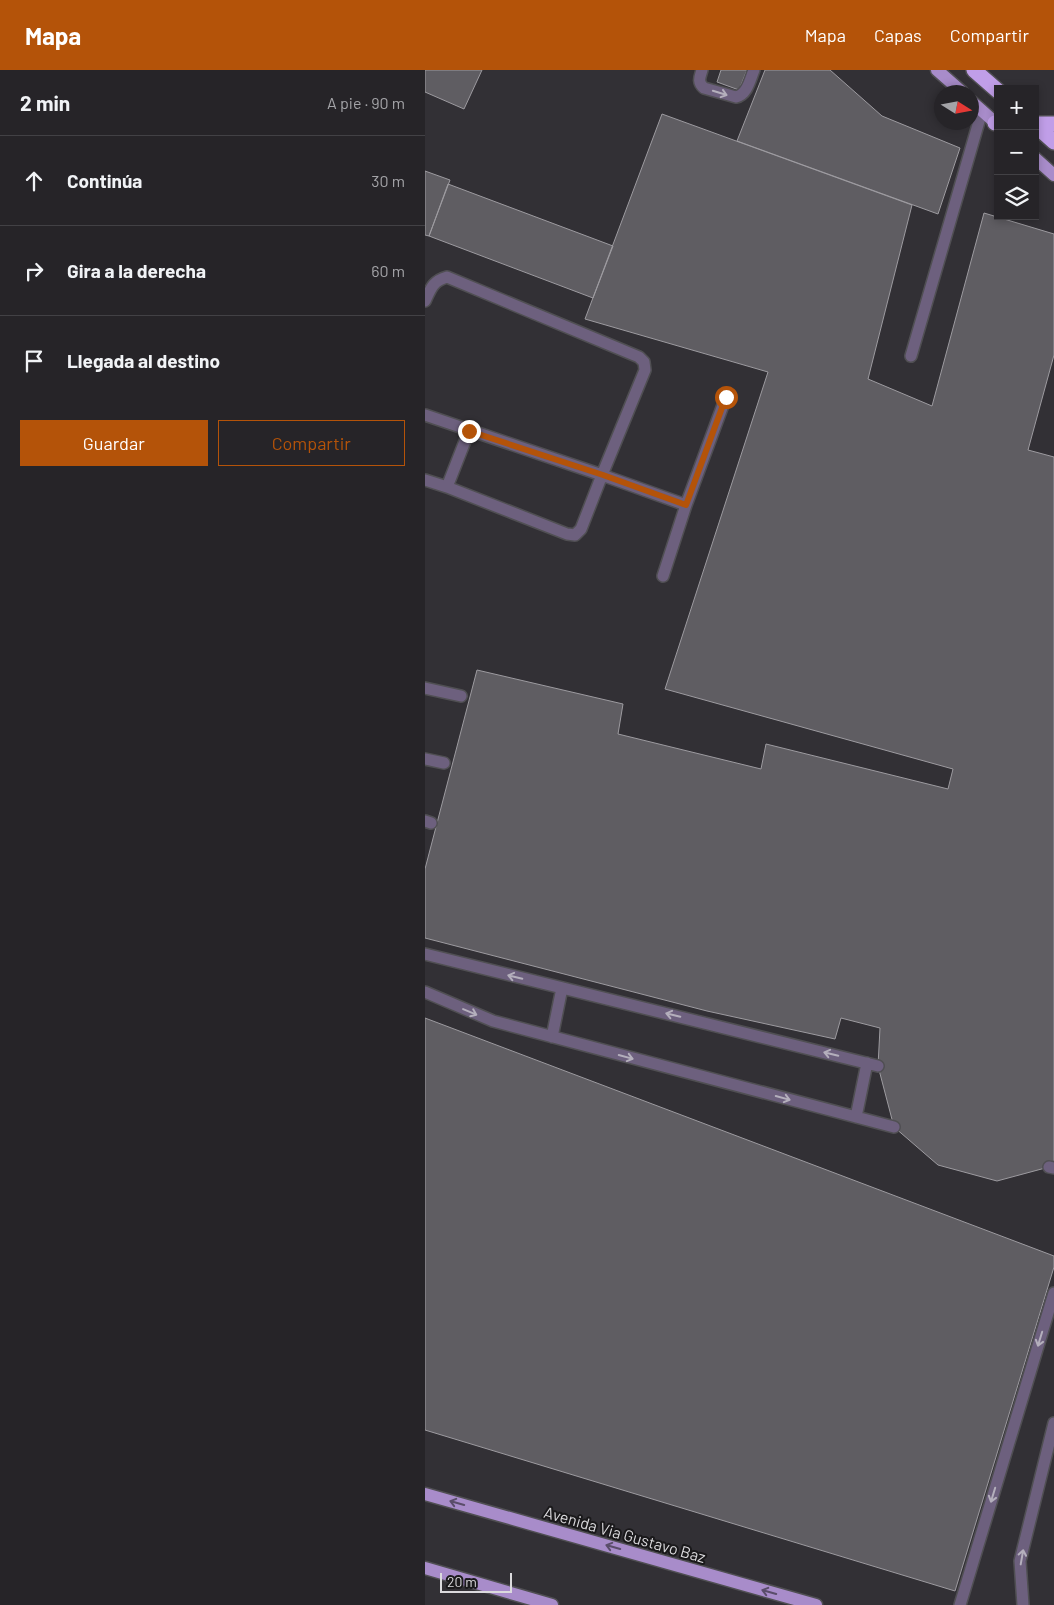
<!DOCTYPE html>
<html lang="es">
<head>
<meta charset="utf-8">
<style>
  :root { --surface:#262428; --page:#2e2c30; --text:#f1f3f6; --muted:#a4a4a8; --line:#424145; --accent:#b45309 }
  body { margin:0; font-family:Barlow,sans-serif; background:var(--page); color:var(--text) }
  .controls { position:absolute; right:15px; top:15px; display:grid; overflow:hidden; border-radius:0px; box-shadow:0 2px 8px #0003 }
  .controls button { width:45px; height:45px; display:grid; place-items:center; padding:0; border:0; border-bottom:1px solid var(--line); background:var(--surface); color:var(--text); font:25px sans-serif }
  .compass { position:absolute; left:509px; top:15px; width:45px; height:45px; border-radius:50%; background:var(--surface); box-shadow:0 2px 8px #0003; rotate:101deg }
  .scale { position:absolute; left:15px; bottom:12px; width:72px; box-sizing:border-box; padding-left:5px; border:2px solid #dbdadd; border-top:0; font-size:14px; line-height:18px; white-space:nowrap; color:#dbdadd; -webkit-text-stroke:4px #1a191b; paint-order:stroke }
  .stop { position:absolute; width:15px; height:15px; margin:-11px; border:4px solid #b45309; border-radius:50%; background:#fff }
  .stop.end { background:#b45309; border-color:#fff; box-shadow:0 1px 5px #0008 }
  .list { margin:0; padding:0; list-style:none }
  h2 { display:flex; justify-content:space-between; align-items:center; height:65px; margin:0; padding:0 20px; font-size:21px }
  h2 small { font-size:16px; font-weight:400; color:var(--muted) }
  .list li { display:grid; grid-template-columns:32px 1fr auto; gap:15px; align-items:center; box-sizing:border-box; height:90px; padding:0 20px; border-top:1px solid var(--line) }
  .list b { display:block; font-size:19px; white-space:nowrap }
  .list em { font-size:16px; font-style:normal; color:var(--muted) }
  .actions { display:flex; gap:10px; padding:15px 20px }
  .actions a { flex:1; padding:11px 0; border:1px solid var(--accent); border-radius:0px; text-align:center; font-size:18px; color:var(--accent) }
  .actions .main { background:var(--accent); color:#fff }
  .icon { flex:none; width:28px; height:28px; fill:none; stroke:currentColor; stroke-width:2; stroke-linecap:round; stroke-linejoin:round }
  .map { position:relative; flex:none; width:629px; height:1535px; overflow:hidden }
  header { display:flex; align-items:center; gap:30px; box-sizing:border-box; height:70px; padding:0 25px; background:var(--accent); color:#fff }
  header strong { font-size:24px }
  nav { display:flex; gap:28px; margin-inline-start:auto; font-size:18px }
  main { display:flex }
  aside { flex:1; background:var(--surface) }
  .map>svg:first-child { display:block }
  .building { fill:#5f5d62; stroke:#9d9ba0 }
  .lines { fill:none; stroke-linecap:round; stroke-linejoin:round }
  .lane-casing { stroke:#504f53; stroke-width:14 }
  .primary-casing { stroke:#504f53; stroke-width:15 }
  .highway-casing { stroke:#504f53; stroke-width:18 }
  .lane { stroke:#6d607e; stroke-width:11 }
  .primary { stroke:#a88cca; stroke-width:12 }
  .highway { stroke:#c09ee8; stroke-width:15 }
  .oneway { stroke:#b4afbc }
  .oneway2 { stroke:#5a4d6a }
  .route { stroke:#b45309; stroke-width:6 }
  .labels { text-anchor:middle; dominant-baseline:central; stroke-width:4; stroke-linejoin:round; paint-order:stroke }
  .street-label { font-size:16px; fill:#dbdadd; stroke:#1a191b }
</style>
</head>
<body>
<header>
<strong>Mapa</strong>
<nav><a>Mapa</a><a>Capas</a><a>Compartir</a></nav>
</header>
<main>
<aside>
<h2>2 min<small>A pie · 90 m</small></h2>
<ul class="list">
<li><svg class="icon" aria-label="ahead" viewBox="0 0 24 24"><path d="M12 20V5M6 11l6-6 6 6"/></svg><div><b>Continúa</b></div><em>30 m</em></li>
<li><svg class="icon" aria-label="right" viewBox="0 0 24 24"><path d="M7 20v-9h11M14 6l5 5-5 5"/></svg><div><b>Gira a la derecha</b></div><em>60 m</em></li>
<li><svg class="icon" aria-label="arrive" viewBox="0 0 24 24"><path d="M6 21V4h12l-3 4 3 4H6"/></svg><div><b>Llegada al destino</b></div></li>
</ul>
<div class="actions"><a class="main">Guardar</a><a>Compartir</a></div>
</aside>
<div class="map">
<svg width="629" height="1535" viewBox="0 0 629 1535">
  <rect width="100%" height="100%" fill="#323035"/>
  <path class="building" d="M0,0h57l-18,39 -39,-17z
    M296,0h26l-8,20 -22,-8z
    M340,0h65l52,46 78,32 -22,66 -201,-73z
    M237,44l250,91 -44,174 64,27 52,-193 70,21v121l-26,95 26,7v705l-5,5 -52,14 -59,-16 -44,-38 -16,-61 2,-38 -39,-10 -6,21 -128,-28 -282,-73v-69l52,-199 146,34 -5,30 143,35 5,-25 182,45 5,-20 -288,-80 103,-317 -183,-53z
    M0,101l25,9 -21,56 -4,-1z
    M23,114l165,62 -20,52 -164,-62z
    M0,948l629,238v11l-99,324 -530,-161z"/>
  <g class="lines">
    <defs>
      <path id="lane" d="M277,0c-2,7 -5,12 2,18l32,9c11,-2 14,-17 18,-27
        M0,231c6,-13 8,-20 22,-24l192,80 5,5 1,8 -43,105 -177,-60
        M486,286l71,-245
        M0,410l22,7 22,-56
        M22,417l120,47 8,1 6,-6 21,-54 84,30
        M238,506l23,-71 40,-108
        M0,618l36,8
        M0,689l19,4
        M0,751l6,2
        M0,884l453,112
        M0,922l68,29 401,106
        M127,967l10,-49
        M431,1047l11,-54
        M624,1097l5,1
        M535,1535l94,-312
        M598,1535l-3,-44 34,-138"/>
      <path id="primary" d="M512,0l25,22
        M546,31l27,24
        M610,88l19,17
        M0,1424l391,111
        M0,1498l127,37"/>
      <path id="highway" d="M549,0l24,21
        M570,53h3
        M610,54h19
        M610,55l19,17"/>
    </defs>
    <use href="#lane" class="lane-casing"/>
    <use href="#primary" class="primary-casing"/>
    <use href="#highway" class="highway-casing"/>
    <use href="#lane" class="lane"/>
    <use href="#primary" class="primary"/>
    <use href="#highway" class="highway"/>
  </g>
  <defs><path id="oneway-shaft" d="M-6 0H5M1.5-3L5.5 0L1.5 3" fill="none" stroke-width="1.6" stroke-linecap="round" stroke-linejoin="round" transform="scale(1.25)"/></defs>
  <g class="oneway">
    <use href="#oneway-shaft" transform="translate(295 23) rotate(17)"/>
    <use href="#oneway-shaft" transform="translate(90 907) rotate(-166)"/>
    <use href="#oneway-shaft" transform="translate(45 942) rotate(23)"/>
    <use href="#oneway-shaft" transform="translate(248 945) rotate(-166)"/>
    <use href="#oneway-shaft" transform="translate(406 984) rotate(-166)"/>
    <use href="#oneway-shaft" transform="translate(201 987) rotate(15)"/>
    <use href="#oneway-shaft" transform="translate(358 1028) rotate(15)"/>
    <use href="#oneway-shaft" transform="translate(615 1269) rotate(107)"/>
    <use href="#oneway-shaft" transform="translate(568 1425) rotate(107)"/>
    <use href="#oneway-shaft" transform="translate(597 1487) rotate(-80)"/>
  </g>
  <g class="oneway2">
    <use href="#oneway-shaft" transform="translate(32 1433) rotate(-164)"/>
    <use href="#oneway-shaft" transform="translate(188 1477) rotate(-164)"/>
    <use href="#oneway-shaft" transform="translate(344 1522) rotate(-164)"/>
  </g>
  <g class="lines">
    <path class="route" d="M44,361l134,44 83,30 40,-108"/>
  </g>
  <g class="labels">
    <g class="street-label">
      <text transform="translate(200 1464) rotate(16)">Avenida Via Gustavo Baz</text>
    </g>
  </g>
</svg>
<div class="controls">
<button>+</button>
<button>−</button>
<button><svg class="icon" aria-label="layers" viewBox="0 0 24 24"><path d="M12 4l9 5-9 5-9-5zM3 14l9 5 9-5"/></svg></button>
</div>
<svg class="compass" viewBox="-18 -18 36 36"><path d="M0-13l5 13h-10z" fill="#e53935"/><path d="M0 13l5-13h-10z" fill="#a4a4a8"/></svg>
<div class="scale">20 m</div>
<div class="stop" style="left:301px;top:327px"></div>
<div class="stop end" style="left:44px;top:361px"></div>
</div>
</main>
</body>
</html>
